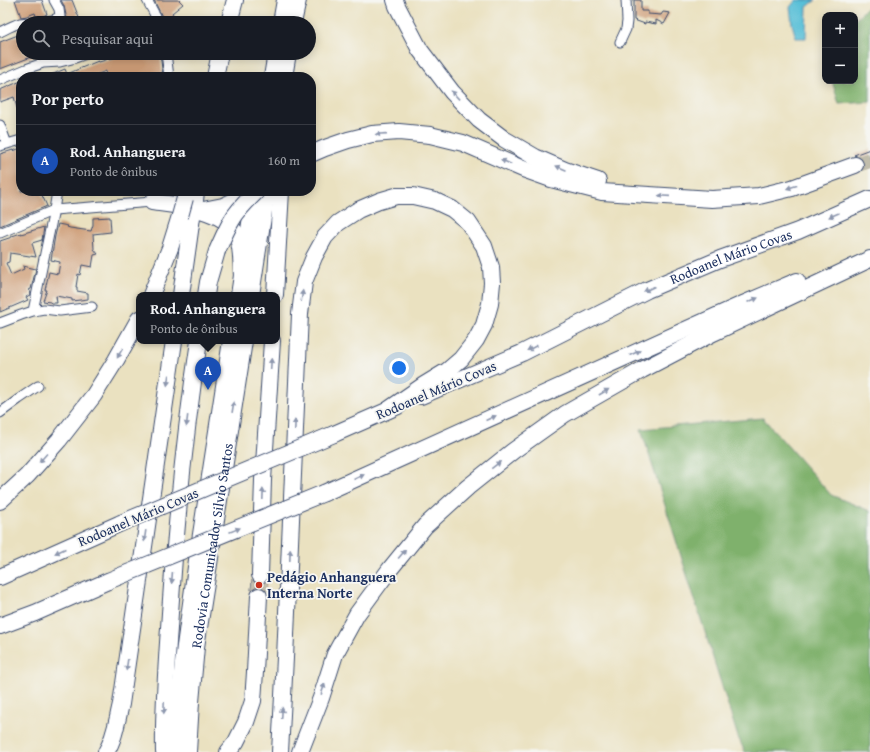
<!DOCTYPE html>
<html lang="pt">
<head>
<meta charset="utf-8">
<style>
  :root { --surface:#171b24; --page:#242831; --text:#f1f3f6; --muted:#9ea1a6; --line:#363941; --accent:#c8321e }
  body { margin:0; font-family:"Gentium Book Plus",serif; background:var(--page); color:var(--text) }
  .controls { position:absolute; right:12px; top:12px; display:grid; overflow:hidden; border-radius:8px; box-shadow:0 2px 10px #0003 }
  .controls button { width:36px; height:36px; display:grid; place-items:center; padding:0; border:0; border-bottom:1px solid var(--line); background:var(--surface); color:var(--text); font:20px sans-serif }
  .you { position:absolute; left:399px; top:368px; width:14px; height:14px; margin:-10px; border:3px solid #fff; border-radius:50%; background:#1a73e8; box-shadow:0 0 0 6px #1a73e833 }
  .badge { display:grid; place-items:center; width:26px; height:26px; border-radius:50%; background:var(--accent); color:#fff; font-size:13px; font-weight:700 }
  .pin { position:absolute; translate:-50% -33px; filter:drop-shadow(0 1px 2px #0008) }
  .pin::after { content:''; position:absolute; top:21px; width:14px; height:12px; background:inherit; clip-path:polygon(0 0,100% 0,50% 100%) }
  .popup { position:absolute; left:136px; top:292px; width:144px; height:52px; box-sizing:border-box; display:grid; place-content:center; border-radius:8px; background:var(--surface); filter:drop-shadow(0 1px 3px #0005); font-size:13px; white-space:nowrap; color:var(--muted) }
  .popup b { font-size:15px; color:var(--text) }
  .popup::after { content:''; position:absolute; left:50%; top:100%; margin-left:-8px; border:8px solid transparent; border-top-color:var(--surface) }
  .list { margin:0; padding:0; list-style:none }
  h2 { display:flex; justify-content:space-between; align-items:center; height:52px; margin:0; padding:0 16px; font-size:17px }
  h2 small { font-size:13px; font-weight:400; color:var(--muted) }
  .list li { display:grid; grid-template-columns:26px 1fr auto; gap:12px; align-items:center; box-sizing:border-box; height:72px; padding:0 16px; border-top:1px solid var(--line) }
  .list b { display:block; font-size:15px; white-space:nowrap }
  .list p { margin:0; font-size:13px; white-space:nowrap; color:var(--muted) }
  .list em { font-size:13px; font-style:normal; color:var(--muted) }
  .icon { flex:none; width:22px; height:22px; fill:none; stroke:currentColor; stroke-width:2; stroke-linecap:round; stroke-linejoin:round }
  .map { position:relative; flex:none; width:870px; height:752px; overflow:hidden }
  .search { position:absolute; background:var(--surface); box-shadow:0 2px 10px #0003; left:16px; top:16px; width:300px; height:44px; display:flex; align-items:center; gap:10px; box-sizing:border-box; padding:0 14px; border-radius:22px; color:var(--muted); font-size:15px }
  .panel { position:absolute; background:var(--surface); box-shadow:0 2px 10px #0003; left:16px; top:72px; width:300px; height:124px; border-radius:16px }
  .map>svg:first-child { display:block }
  .forest { fill:#7fb16c; stroke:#4d7065 }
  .water { fill:#59bfd7; stroke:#3a779a }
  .building { fill:#ce9d77 }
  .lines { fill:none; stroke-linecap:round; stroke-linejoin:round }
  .motorway-tunnel { stroke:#c1bdac; stroke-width:16; stroke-dasharray:16 8; stroke-linecap:butt }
  .minor-casing { stroke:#3a4a6d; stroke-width:11 }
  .motorway-casing { stroke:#3a4a6d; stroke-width:18 }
  .minor { stroke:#fff; stroke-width:9 }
  .motorway { stroke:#fff; stroke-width:16 }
  .motorway-bridge-casing { stroke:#3a4a6d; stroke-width:18; stroke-linecap:butt }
  .motorway-bridge { stroke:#fff; stroke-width:16 }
  .oneway { fill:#8d97ae }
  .poi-dot { fill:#c8321e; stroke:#f6f6f2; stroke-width:1.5 }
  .labels { text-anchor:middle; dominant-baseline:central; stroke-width:3.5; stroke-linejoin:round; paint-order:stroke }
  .street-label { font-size:14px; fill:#1b2f5e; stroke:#f6f6f2 }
  .poi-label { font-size:14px; font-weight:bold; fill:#1b2f5e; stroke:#f6f6f2; text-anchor:start }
</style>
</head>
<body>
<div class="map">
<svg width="870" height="752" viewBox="0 0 870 752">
  <rect width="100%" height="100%" fill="#f6f6f2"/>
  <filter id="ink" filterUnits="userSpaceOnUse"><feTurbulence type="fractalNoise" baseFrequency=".025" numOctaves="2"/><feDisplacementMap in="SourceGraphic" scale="8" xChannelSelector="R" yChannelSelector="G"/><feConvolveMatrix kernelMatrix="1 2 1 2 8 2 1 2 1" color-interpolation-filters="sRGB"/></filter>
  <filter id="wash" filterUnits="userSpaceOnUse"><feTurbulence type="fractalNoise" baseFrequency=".012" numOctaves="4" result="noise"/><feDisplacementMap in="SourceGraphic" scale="16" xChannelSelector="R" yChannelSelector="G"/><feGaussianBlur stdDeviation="0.9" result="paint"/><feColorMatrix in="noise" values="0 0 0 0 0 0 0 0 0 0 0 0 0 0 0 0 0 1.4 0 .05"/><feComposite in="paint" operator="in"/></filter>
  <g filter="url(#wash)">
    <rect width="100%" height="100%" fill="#eae1c0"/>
    <path class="forest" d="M870,4v98l-31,2 -7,-23h23v-61z
      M763,418l68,77 39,16v241h-125l-7,-15 -97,-308z"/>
    <path class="water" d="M796,0h20l-9,7 -1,31h-10l-4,-14 -2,-17z"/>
    <g id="blocks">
      <path class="building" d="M15,0h27l5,14 -4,2h-7l-1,-3 -8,3 -6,1z
        M61,0h11l9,23h-12l-3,-8 -2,-9z
        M154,0h25l4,4 -11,9 4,6 -2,1 2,3h-11z
        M634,0h7v11h7v3l13,1 2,-3 7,1 -6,11 -8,-4v4l-11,-2v2l-11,-4z
        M23,33v20l16,1 -39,15v-27z
        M130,53h30l3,24 -16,-2v2h-37l-5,-1 1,-5 -16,6h-44l19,-8 2,5 31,-13 1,1z
        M21,81v34h-2l-5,-18 -14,5v-12z
        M21,148v43h19l7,15 -47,20v-72l13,-4v1z
        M870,149v16l-6,2v-5l-3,-4 -7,-3z
        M110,217l1,15 -18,2 1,15 4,5 -4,1 -2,12 -10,-2 -2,10 -2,-1 -2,13h1v4l11,2v6l-16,2v-2l-16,-3 1,7h-6l-1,-1 -7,-1 4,-11h-2l4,-18 9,2 2,-12 -9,-2 4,-24 3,-12 10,2 -1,1 3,1 21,3 2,-6v-7z
        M44,227l-2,13 -10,3 4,14 -26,-4 -1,9 -3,1 5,12 13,-6 -1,-3 13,3 -5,20 -2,1 2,3 -1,2 -4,2 2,3 -28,12v-71l12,-4v-1l9,-3v1z
        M252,580l3,3 4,1h5l3,-2 -1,8 -2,-2 -5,-1h-4l-4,3z"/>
    </g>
  </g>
  <g filter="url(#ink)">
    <use href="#blocks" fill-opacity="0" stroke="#3a4a6d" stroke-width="1"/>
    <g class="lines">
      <path class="motorway-tunnel" d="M855,165l15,-5
        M259,596l1,-21"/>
      <defs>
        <path id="minor" d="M147,0l7,13 3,10
          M0,32c6,-3 13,-7 20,-9 11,-2 32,1 40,-7l-1,-7 -5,-9
          M620,42l6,-13 1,-8 -1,-21
          M166,53l3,24
          M0,80l26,-11 17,-6 17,-1 12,-3 14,-5
          M0,125l7,19
          M0,146l21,-6
          M0,233l40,-17 14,-6 98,-8 2,-11
          M33,311l21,-101 3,-19
          M0,323l21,-8 12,-4 11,-2 16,2 32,-4
          M0,413l19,-14 19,-13"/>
        <g id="motorway">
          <path d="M395,0l2,6 23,44 32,42 27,28 25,19 31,18 30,13 33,11"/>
          <path d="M229,23l6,-23"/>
          <path d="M281,23l4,-23"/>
          <path d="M293,23l5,-23"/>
          <path d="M215,77l5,-24"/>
          <path d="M272,77l4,-24"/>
          <path d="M284,77l4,-24"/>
          <path d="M311,154l14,-6 23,-8 24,-6 27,-2 31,3 33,8 60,26 28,10 51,13 110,7 47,-3 33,-8 63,-23"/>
          <path d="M195,201l1,-10"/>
          <path d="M152,202c26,4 77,6 86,37 4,11 3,25 4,37"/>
          <path d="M203,210l20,-4 11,-5 9,-10"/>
          <path d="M151,295l19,-47 10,-32"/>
          <path d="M181,295l11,-78"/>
          <path d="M206,295l2,-13 9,-31"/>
          <path d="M239,295l16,-104"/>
          <path d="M251,295l16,-104"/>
          <path d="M275,295l6,-104"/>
          <path id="s1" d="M421,396l101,-43 125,-63 73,-31 78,-28 72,-32"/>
          <path d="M334,434l64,-28"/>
          <path d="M324,493l419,-189 54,-23"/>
          <path d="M0,501l27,-25 32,-36 35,-45 22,-35 23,-41"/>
          <path d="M260,575l3,-95 9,-139"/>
          <path d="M0,577l121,-54"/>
          <path d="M0,626l35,-13 73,-32"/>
          <path d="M106,752c9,-14 11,-32 15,-48l53,-363"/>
          <path d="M164,752c-1,-47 3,-93 6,-139 6,-92 15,-181 29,-272"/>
          <path d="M176,752l3,-52 6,-54 12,-86 34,-219"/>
          <path id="s2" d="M188,752l3,-50 5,-55 48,-306"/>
          <path d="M228,752l8,-10 10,-20 7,-21 2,-29 4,-76"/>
          <path d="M280,752l5,-94 15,-344 4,-32 10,-25 11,-20 13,-14 20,-13 21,-9 17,-5h17l22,5 17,8 16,13 16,24 7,21 1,16 -2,21 -6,21 -8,15 -15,19 -14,12 -23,14 -36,25"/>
          <path d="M300,752l21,-54 14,-44 22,-40 33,-45 35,-43 43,-39 45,-36 52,-37 77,-44 71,-37 157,-74"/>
        </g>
      </defs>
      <use href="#minor" class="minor-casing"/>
      <use href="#motorway" class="motorway-casing"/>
      <use href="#minor" class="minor"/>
      <use href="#motorway" class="motorway"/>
      <defs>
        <path id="motorway-bridge" d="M180,216l5,-18
          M217,251c5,-11 9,-21 15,-31 6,-11 16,-20 25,-29
          M121,523l213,-89
          M108,581l216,-88"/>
      </defs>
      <use href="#motorway-bridge" class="motorway-bridge-casing"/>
      <use href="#motorway-bridge" class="motorway-bridge"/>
    </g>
    <defs><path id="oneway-solid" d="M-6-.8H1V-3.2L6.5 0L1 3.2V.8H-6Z"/></defs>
    <g class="oneway">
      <use href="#oneway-solid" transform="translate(455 95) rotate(-133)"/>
      <use href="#oneway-solid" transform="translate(381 134) rotate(176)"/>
      <use href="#oneway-solid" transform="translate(506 162) rotate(-156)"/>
      <use href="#oneway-solid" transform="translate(561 168) rotate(-157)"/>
      <use href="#oneway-solid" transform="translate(792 187) rotate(163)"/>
      <use href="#oneway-solid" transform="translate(664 196) rotate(-176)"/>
      <use href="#oneway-solid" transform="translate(834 215) rotate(157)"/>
      <use href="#oneway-solid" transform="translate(649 289) rotate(156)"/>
      <use href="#oneway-solid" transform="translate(302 296) rotate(-82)"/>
      <use href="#oneway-solid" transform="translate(753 300) rotate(-23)"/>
      <use href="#oneway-solid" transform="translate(532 348) rotate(153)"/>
      <use href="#oneway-solid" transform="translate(120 353) rotate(120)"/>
      <use href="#oneway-solid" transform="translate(635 353) rotate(-24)"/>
      <use href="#oneway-solid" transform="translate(271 364) rotate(-87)"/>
      <use href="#oneway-solid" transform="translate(168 380) rotate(98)"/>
      <use href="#oneway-solid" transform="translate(604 392) rotate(-30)"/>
      <use href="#oneway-solid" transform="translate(233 407) rotate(-81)"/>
      <use href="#oneway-solid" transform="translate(491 418) rotate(-24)"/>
      <use href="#oneway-solid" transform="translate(187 421) rotate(97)"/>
      <use href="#oneway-solid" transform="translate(295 425) rotate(-88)"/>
      <use href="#oneway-solid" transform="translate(43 458) rotate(132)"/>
      <use href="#oneway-solid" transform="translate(496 465) rotate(-38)"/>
      <use href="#oneway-solid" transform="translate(359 477) rotate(-24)"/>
      <use href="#oneway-solid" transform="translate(263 494) rotate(-88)"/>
      <use href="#oneway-solid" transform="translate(235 530) rotate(-22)"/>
      <use href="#oneway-solid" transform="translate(145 536) rotate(98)"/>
      <use href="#oneway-solid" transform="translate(60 551) rotate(156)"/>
      <use href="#oneway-solid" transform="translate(402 554) rotate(-50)"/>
      <use href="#oneway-solid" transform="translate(290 555) rotate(-88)"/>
      <use href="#oneway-solid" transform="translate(172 578) rotate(94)"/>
      <use href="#oneway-solid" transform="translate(127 665) rotate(98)"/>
      <use href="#oneway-solid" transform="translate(323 689) rotate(-72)"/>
      <use href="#oneway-solid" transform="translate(164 708) rotate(92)"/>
      <use href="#oneway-solid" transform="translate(282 713) rotate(-87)"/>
    </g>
  </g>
  <circle class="poi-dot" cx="259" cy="585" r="4"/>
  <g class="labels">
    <g class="street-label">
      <text stroke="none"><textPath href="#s1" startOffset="340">Rodoanel Mário Covas</textPath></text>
      <text transform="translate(436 390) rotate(-23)">Rodoanel Mário Covas</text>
      <text transform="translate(138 517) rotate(-23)">Rodoanel Mário Covas</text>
      <text stroke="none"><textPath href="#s2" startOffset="208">Rodovia Comunicador Silvio Santos</textPath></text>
    </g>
    <g class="poi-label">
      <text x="267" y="577">Pedágio Anhanguera<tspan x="267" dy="16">Interna Norte</tspan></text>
    </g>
  </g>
</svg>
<div class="controls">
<button>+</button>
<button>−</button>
</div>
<div class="you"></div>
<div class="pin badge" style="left:208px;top:390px;background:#1a4fb4">A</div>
<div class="popup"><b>Rod. Anhanguera</b>Ponto de ônibus</div>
<div class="search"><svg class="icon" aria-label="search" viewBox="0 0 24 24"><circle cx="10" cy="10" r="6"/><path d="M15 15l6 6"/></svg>Pesquisar aqui</div>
<section class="panel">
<h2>Por perto<small></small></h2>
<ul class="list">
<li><span class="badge" style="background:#1a4fb4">A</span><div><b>Rod. Anhanguera</b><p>Ponto de ônibus</p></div><em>160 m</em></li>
</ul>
</section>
</div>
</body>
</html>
